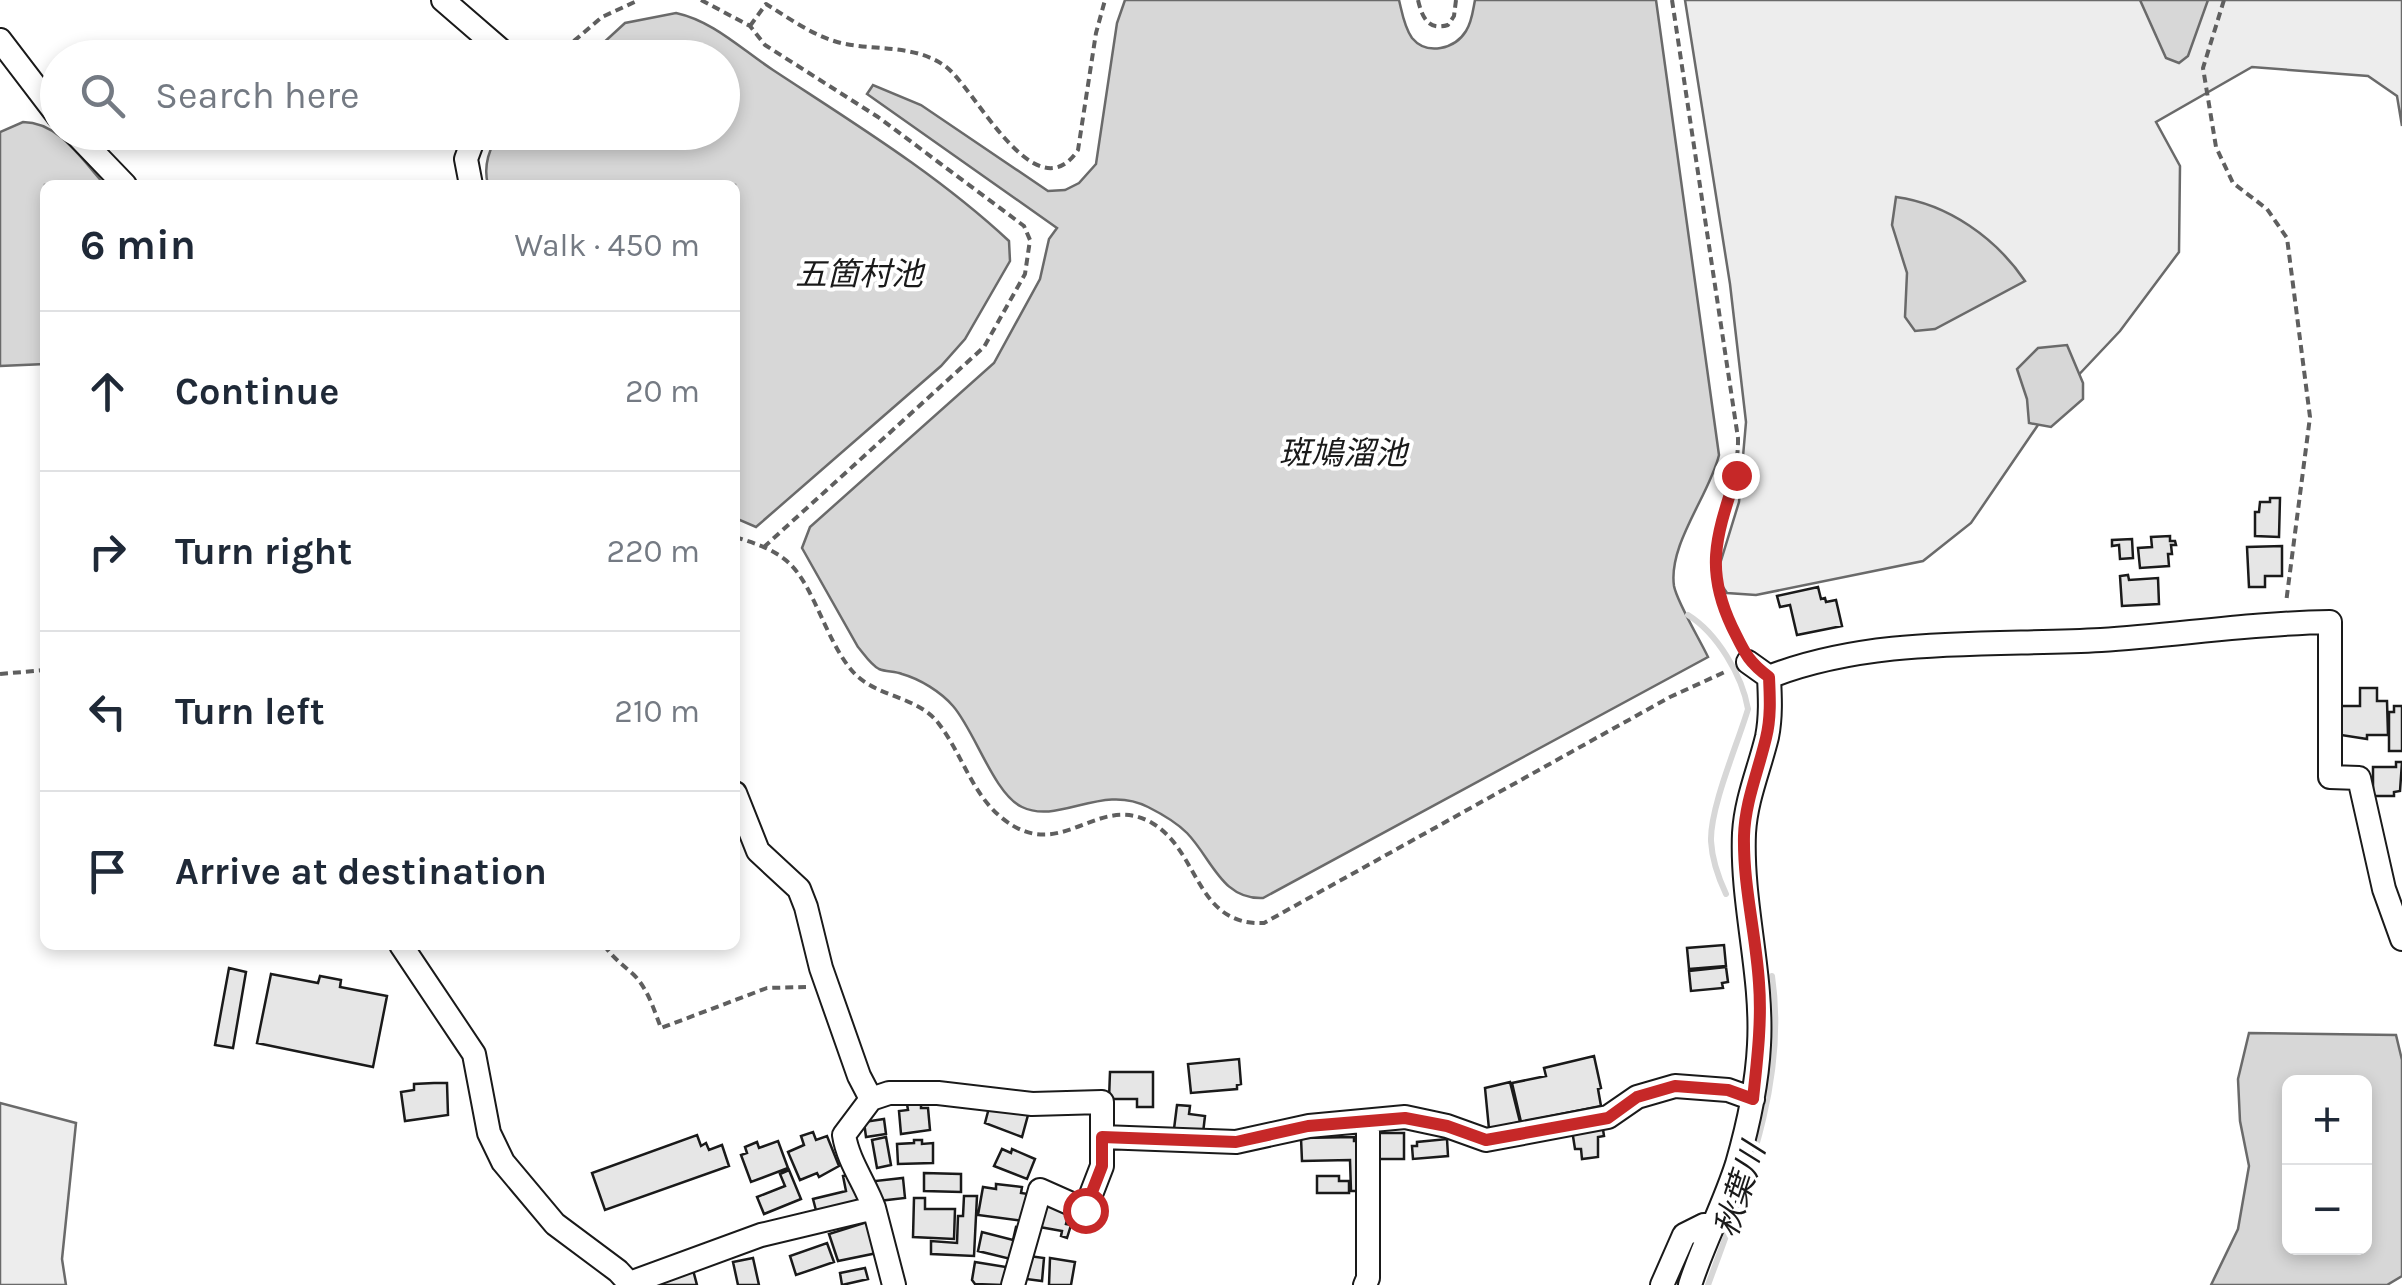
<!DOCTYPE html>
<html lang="en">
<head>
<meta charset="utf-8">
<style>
  :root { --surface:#fff; --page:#f6f6f7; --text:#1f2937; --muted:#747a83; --line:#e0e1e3 }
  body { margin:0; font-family:Karla,"Noto Sans JP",sans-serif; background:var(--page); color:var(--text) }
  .controls { position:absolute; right:30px; bottom:30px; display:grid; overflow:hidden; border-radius:15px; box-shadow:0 5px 15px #0003 }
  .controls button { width:90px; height:90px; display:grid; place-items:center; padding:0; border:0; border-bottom:2px solid var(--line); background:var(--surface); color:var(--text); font:50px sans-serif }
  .stop { position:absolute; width:30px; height:30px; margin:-22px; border:8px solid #c62828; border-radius:50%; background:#fff }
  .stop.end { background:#c62828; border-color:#fff; box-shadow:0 2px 10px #0008 }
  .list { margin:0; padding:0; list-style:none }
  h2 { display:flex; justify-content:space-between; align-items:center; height:130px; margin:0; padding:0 40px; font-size:42px }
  h2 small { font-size:32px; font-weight:400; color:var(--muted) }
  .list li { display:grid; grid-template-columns:65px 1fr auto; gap:30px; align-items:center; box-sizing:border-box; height:160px; padding:0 40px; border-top:2px solid var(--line) }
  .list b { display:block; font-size:38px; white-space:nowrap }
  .list em { font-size:32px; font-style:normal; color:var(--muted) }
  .icon { flex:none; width:55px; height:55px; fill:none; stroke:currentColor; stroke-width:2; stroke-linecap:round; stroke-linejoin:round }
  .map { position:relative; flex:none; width:2402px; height:1285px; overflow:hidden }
  .search { position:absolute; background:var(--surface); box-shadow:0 5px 15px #0003; left:40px; top:40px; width:700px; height:110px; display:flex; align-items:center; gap:25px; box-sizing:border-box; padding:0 35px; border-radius:55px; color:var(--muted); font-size:38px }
  .panel { position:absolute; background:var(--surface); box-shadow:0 5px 15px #0003; left:40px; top:180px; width:700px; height:770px; border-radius:15px }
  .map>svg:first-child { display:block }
  .built { fill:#ededed; stroke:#6a6a6a; stroke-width:2.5 }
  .water { fill:#d7d7d7; stroke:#6a6a6a; stroke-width:2.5; fill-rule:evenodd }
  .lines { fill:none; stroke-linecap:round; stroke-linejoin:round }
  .stream { stroke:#d7d7d7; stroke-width:6 }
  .building { fill:#e6e6e6; stroke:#1a1a1a; stroke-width:2.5 }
  .minor-casing { stroke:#1a1a1a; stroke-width:26 }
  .path { stroke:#5f5f5f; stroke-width:4; stroke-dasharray:8 5; stroke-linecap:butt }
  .minor { stroke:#fff; stroke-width:22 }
  .route { stroke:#c62828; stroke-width:12 }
  .labels { text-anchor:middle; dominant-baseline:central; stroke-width:8; stroke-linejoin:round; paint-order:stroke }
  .water-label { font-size:32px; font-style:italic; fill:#1a1a1a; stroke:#fff }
</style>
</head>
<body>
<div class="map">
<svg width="2402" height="1285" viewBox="0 0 2402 1285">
  <rect width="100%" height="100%" fill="#fff"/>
  <path class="built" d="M1685,0h717v126l-5,-30 -29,-20 -116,-9 -96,55 24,44 -1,86 -59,79 -65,69 -84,123 -48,38 -167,34 -29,-2 -11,-16 23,-75 7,-80 -16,-138z
    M0,1103l76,20 -14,136 4,26h-66z"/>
  <path class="water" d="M1125,0h274c3,12 5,27 13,38 15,18 43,11 54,-7 6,-9 7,-21 9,-31h181l63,455c-9,39 -51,89 -45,131 3,16 26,54 34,71l-445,241c-41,2 -51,-39 -76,-65 -11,-11 -25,-19 -39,-26 -46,-24 -89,18 -126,0 -28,-13 -47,-76 -69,-101 -12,-14 -33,-27 -51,-32 -7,-3 -16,-2 -23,-5 -8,-4 -15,-15 -21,-22l-56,-99 8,-21 184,-164 46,-84 9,-40 8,-11 -190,-134 6,-9 48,20 127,86 17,-1 14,-7 17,-19 21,-141z
    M2140,0h68l-20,56 -9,7 -13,-5z
    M676,13c37,8 65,36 97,57 82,54 164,104 236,171l1,20 -45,78 -24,27 -185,161 -21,-9v-333h-247c-5,-19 1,-38 13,-52l221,-1v-74l-134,-1 37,-34z
    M23,122c36,0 59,38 82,63h-60v179l-45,2v-234z
    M1896,197c52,7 100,41 129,84l-90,48 -20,2 -10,-14 2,-44 -15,-48z
    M2067,345l16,38v16l-32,28 -22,-4 -2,-24 -10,-30 21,-21z
    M2249,1033l147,2 6,25v216l-15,9h-176l27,-56 11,-63 -9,-45 -2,-42zM2290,1082h74v166h-74z"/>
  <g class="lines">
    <path class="stream" d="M1688,615c29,18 54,60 60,94 -10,34 -38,98 -37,132 1,18 7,36 15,53
      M1708,1285c36,-99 80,-202 64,-309"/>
  </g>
  <path class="building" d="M2270,498h10l-1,39 -24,-1v-24h4l1,-10h10z
    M2170,536v5h5l1,4h-5l1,9h-4l1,12 -29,2 -2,-20 14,-1 -1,-10z
    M2132,539l1,19 -13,1 -1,-14 -7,1v-6z
    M2282,546v30h-17v11h-16l-2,-40z
    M2128,575l1,5 29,-2 1,26 -37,2 -2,-30z
    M1818,587l3,12 4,-1 1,4 10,-2 6,26 -45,9 -7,-30 -10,2 -3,-11z
    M2360,688h17v13h10l1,34h-21v4l-26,-4v-29h19z
    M2394,706h8v45h-13v-39h5z
    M2396,762h6l-2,29 -6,1v4h-21v-29h23z
    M1724,945l2,21 -37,3 -2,-21z
    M1726,967l2,15 -6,1 1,5 -32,3 -2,-20z
    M229,968l17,4 -13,76 -18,-3z
    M271,974l47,9 2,-7 21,4 -1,7 47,9 -14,71 -116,-24z
    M1594,1056l7,32 -3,1 3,17 -80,16 -9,-39 34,-7 -2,-8z
    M1239,1059l2,25 -4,1v4l-46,4 -3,-29z
    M1110,1072h43v35h-16v-8h-28z
    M1510,1082l10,40 -31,7 -4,-41z
    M434,1083h13l1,32 -43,6 -4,-29 13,-2v-6z
    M921,1102v6h7l2,22 -29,4 -2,-23 9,-1 -1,-6z
    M990,1104l38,11 -6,22 -37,-14z
    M1177,1105l13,1 -1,8 16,2 -2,17 -29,-4z
    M884,1119l2,15 -20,3 -2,-15z
    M1602,1123l2,13 -6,1v20l-16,2 -1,-10h-6l-3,-19z
    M813,1132l3,8 11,-4 12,30 -20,11 -2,-4 -17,7 -12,-28 16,-7 -3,-9z
    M1374,1133h30v26h-29z
    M697,1135l4,11 5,-3 3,7 13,-5 7,21 -124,44 -13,-37z
    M886,1137l5,28 -14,3 -5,-28z
    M1354,1137v4h5l2,50h-10l-1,-31 -48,1 -1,-23z
    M1447,1139l1,17 -35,3 -1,-13h5v-4z
    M914,1140h8v4l11,-1v20l-35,1 -1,-20 17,-1z
    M778,1141l10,27 -37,14 -10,-27 6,-2 -2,-6 12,-5 2,6z
    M1002,1149l9,4 1,-4 23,10 -8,20 -33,-13z
    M789,1170l12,29 -37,15 -7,-17 28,-11 -5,-12z
    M924,1173l37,1v18l-37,-1z
    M853,1174l8,33 -43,11 -5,-19 33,-8 -3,-15z
    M1317,1176h22v5h10v12h-32z
    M903,1178l2,20 -27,3 -3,-20z
    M996,1184l26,3 -1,6 7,1 -4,27 -46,-6 5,-28 13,2z
    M964,1196h13l-3,60 -43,-2v-13l26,2 1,-27h5z
    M914,1198h11v11h30l-1,30 -41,-2z
    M1042,1201l28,8 -4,15 5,1 -4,13 -6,-2 1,-5 -28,-5z
    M867,1222l10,31 -39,8 -9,-27z
    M1016,1227l11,3 -8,31 -41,-10 4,-19 31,8z
    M827,1243l7,19 -38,13 -6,-19z
    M1029,1256l15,2 -2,23 -16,-2z
    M753,1258l6,27h-21l-5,-23z
    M1050,1258l25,4 -4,23h-22z
    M975,1262l31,5 -3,18 -28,-1 -3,-4z
    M865,1268l3,11 -26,6 -2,-12z
    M693,1270l4,15h-35l-2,-5z"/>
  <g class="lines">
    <defs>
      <path id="minor" d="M443,0l67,58
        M0,40l58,76
        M74,132l51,53
        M471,185l-5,-26 10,-27
        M1769,677c104,-41 223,-31 332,-37 77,-5 152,-17 229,-18v155l29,1 25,111 18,50
        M735,793l23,58 41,38 7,18 15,61 38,108 12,23
        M401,945l73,109 15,79 14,29 52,62 63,47 13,14
        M1102,1137l134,5 73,-16 96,-9 42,9 39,14 122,-23 29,-20 38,-11 53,4 25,9
        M874,1208c-9,-25 -26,-47 -30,-73l27,-36 18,-6h49l94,11 70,-2v64l-17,44 -45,-20 -27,95
        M630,1283l131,-48 113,-27 20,77
        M1365,1285l3,-7v-157
        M1662,1285l22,-50 20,-10 9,1
        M1690,1285c13,-41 34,-80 47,-121 11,-38 20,-79 22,-119 4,-71 -18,-141 -15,-212 2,-34 15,-63 23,-96 4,-20 3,-40 2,-60l-21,-15"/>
    </defs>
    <use href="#minor" class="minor-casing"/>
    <path class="path" d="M701,0l49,26 15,19 113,72 146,109 6,14 -5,34 -41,73 -220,200
      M1418,0c4,17 10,31 30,25l6,-9 2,-16
      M1672,0l66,438c1,51 -31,96 -22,146 3,21 15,40 23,58
      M2224,0l-21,68 13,79 17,36 34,26 20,29 23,179 -24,186
      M750,26l16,-22c23,14 47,32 75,39 35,8 73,1 104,23 29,20 90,149 133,84l18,-117 9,-33
      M554,58l48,-41 37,-17
      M735,537c19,6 39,12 54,26 26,24 38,82 66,111 24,24 63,22 84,50 23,30 33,70 63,94 59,48 95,-27 150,5 48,28 43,103 112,100l406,-226 57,-26
      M0,674l45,-4
      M604,945c9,13 19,20 30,30 14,14 20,35 27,53l106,-40 39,-1"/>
    <use href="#minor" class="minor"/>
  </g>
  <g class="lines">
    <path class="route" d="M1085,1210l17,-44v-29l134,5 72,-16 97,-8 42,8 39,14 122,-22 29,-21 38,-11 53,4 25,9c4,-38 9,-77 6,-116 -3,-49 -16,-97 -15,-147 1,-34 14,-64 22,-98 5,-20 4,-40 3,-61 -22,-16 -25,-26 -37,-50 -28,-59 -15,-92 4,-152"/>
  </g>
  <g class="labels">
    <g class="water-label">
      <text x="859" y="274">五箇村池</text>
      <text x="1343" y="453">斑鳩溜池</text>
      <text transform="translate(1740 1190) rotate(-72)">秋葉川</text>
    </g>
  </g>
</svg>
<div class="controls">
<button>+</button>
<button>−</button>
</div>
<div class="stop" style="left:1085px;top:1210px"></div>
<div class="stop end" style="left:1736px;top:475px"></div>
<div class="search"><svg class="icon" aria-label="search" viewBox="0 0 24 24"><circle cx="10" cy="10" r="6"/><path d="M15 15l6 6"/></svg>Search here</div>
<section class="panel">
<h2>6 min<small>Walk · 450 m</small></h2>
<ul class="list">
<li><svg class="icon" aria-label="ahead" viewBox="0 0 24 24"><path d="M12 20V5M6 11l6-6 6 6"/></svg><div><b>Continue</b></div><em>20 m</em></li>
<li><svg class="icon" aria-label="right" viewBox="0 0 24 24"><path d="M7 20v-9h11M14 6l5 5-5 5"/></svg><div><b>Turn right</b></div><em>220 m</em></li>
<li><svg class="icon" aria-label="left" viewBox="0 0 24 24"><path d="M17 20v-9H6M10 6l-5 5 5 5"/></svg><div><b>Turn left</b></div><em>210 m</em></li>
<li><svg class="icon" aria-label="arrive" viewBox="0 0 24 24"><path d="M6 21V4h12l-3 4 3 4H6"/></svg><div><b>Arrive at destination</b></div></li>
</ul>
</section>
</div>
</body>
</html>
